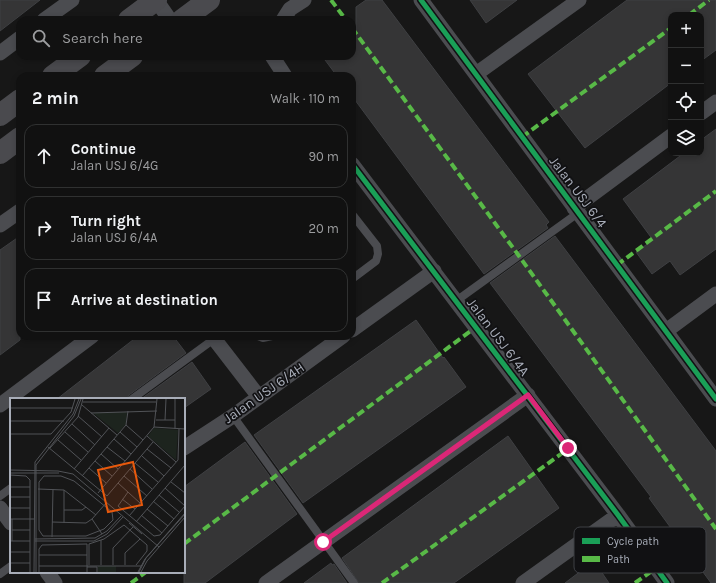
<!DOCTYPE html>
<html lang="en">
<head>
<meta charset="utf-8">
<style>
  :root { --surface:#111; --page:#1a1a1a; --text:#f1f3f6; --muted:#9c9d9f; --line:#303131 }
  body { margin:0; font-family:Karla,sans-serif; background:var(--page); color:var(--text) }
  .controls { position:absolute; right:12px; top:12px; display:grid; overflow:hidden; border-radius:8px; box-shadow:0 2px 6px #0003 }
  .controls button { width:36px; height:36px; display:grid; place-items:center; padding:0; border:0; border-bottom:1px solid var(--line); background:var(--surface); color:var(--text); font:20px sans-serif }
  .stop { position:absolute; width:12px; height:12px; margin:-9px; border:3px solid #db2777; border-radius:50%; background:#fff }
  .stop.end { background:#db2777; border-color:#fff; box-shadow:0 1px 4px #0008 }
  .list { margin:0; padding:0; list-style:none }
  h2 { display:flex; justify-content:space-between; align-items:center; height:52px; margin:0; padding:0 16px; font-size:17px }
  h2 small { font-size:13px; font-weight:400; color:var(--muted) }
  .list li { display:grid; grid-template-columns:26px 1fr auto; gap:12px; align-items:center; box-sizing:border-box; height:64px; margin:0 8px 8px; padding:0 8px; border:1px solid var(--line); border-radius:12px }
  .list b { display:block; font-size:15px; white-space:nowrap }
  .list p { margin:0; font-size:13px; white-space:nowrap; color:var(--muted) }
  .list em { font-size:13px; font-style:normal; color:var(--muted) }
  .icon { flex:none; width:22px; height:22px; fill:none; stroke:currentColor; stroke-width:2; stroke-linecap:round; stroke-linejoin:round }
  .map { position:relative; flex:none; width:716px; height:583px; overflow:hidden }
  .search { position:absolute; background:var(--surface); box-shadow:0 2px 6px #0003; left:16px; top:16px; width:340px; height:44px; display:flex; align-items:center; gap:10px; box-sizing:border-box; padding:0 14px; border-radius:12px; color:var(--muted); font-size:15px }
  .panel { position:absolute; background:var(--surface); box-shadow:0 2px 6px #0003; left:16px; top:72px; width:340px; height:268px; border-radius:12px }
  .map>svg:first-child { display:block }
  .building { fill:#353536; stroke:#3f4043 }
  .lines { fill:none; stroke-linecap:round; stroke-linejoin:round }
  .lane { stroke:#4b4c50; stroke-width:8 }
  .street { stroke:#4b4c50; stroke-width:15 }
  .secondary { stroke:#4a4a4e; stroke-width:22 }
  .quiet { stroke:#58b947; stroke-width:4; stroke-dasharray:8 4; stroke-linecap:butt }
  .cycleway-casing { stroke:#111113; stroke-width:8 }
  .cycleway { stroke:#1a9f57; stroke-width:5 }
  .route { stroke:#db2777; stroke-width:5 }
  .labels { text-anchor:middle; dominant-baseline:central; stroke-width:3.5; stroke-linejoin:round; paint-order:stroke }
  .street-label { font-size:14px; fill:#a8adb8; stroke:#111113 }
  .inset-road { fill:none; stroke:#515357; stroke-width:1 }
  .view { fill:#e8590c; fill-opacity:0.15; stroke:#e8590c; stroke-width:2 }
  .inset-edge { fill:none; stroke:#a8adb8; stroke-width:2 }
  .key { fill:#111113; stroke:#3e4045; stroke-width:1 }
  .key-label { font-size:11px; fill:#a8adb8 }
</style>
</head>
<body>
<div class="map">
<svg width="716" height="583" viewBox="0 0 716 583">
  <rect width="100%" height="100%" fill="#171717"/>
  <path class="building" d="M0,0h40l-40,31z
    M366,0h16l167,222 -3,3 2,3 -64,46 -132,-178v-20h-15l-15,-20h30v-22l4,6v-33z
    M470,0h47l-31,23z
    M627,0h89v50l-15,11v-46h-30v68l-86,65 -57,-74z
    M716,129v120l-36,26 -10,-14 -18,13 -16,-22 17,-12 -30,-41 61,-46h17v-13z
    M20,236v104l-20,15v-105z
    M555,236l161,215v132h-5l-62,-85 2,-1 -161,-214z
    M416,320l27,38 1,-1 22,30 -163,116 -49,-68z
    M138,336h35l13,17 -57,42 -2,4h-70z
    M192,362l19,27 -27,19v-9h-43z
    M508,436l51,72 -105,75h-95l-17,-25z
    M245,442l52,72 -92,69h-21v-96z
    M594,561l15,22h-44z
    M331,563l1,2 2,-1 13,19h-43z"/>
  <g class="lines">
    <path class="lane" d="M352,214l25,32 1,8 -2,7 -24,18
      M456,301l122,-88
      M258,336l5,2 9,-2
      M132,399l82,-60
      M233,416l121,167
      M0,496l11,-8
      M0,574l11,-8"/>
    <path class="street" d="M156,0l14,20
      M421,0l295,399
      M44,20l28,-20
      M283,20l7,-11 14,-9
      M0,53l20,-15
      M272,56l13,20
      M476,74l103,-74
      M701,113l15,-11
      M352,164l266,351 49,68
      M574,208l97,-72
      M0,225l20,-14
      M352,330l82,-59
      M666,331l50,-37
      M212,336l47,61
      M0,405l92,-69
      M184,448l49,-32 110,-80
      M0,508l11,15
      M47,572l8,11
      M266,583l262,-188
      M523,583l95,-68"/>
    <path class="secondary" d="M129,20l27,-20
      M182,20l27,-20
      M53,76l27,-20
      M105,76l27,-20
      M0,115l20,-15
      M0,153l20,-15"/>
    <path class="quiet" d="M331,0l15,20
      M689,15l20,-15
      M352,28l167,228 197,273
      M522,137l149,-109
      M617,265l99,-74
      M184,544l292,-217
      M131,583l15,-11
      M382,583l186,-134
      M635,583l21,-15"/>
    <defs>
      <path id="cycleway" d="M421,0l295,399
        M352,164l266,351 49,68"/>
    </defs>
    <use href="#cycleway" class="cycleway-casing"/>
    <use href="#cycleway" class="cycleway"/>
  </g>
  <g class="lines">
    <path class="route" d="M323,542l205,-147 40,53"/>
  </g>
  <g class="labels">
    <g class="street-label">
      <text transform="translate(578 192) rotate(53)">Jalan USJ 6/4</text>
      <text transform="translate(498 337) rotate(53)">Jalan USJ 6/4A</text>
      <text transform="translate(264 393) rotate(-35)">Jalan USJ 6/4H</text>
    </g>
  </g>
  <g transform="translate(10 398)">
    <rect width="175" height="175" fill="#171717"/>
    <path d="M83,15l33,-1 1,1 -1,11 -8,9zM144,30l24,2 -2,30 -28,-24zM88,168h18v6h-18z" fill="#1d241e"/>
    <path class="inset-road" d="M73,4h73M72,7l35,30M0,10h63M81,15l66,-2M68,18l24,21M146,22h19M155,22l1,-21M0,23h54M62,26l23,21M116,27l17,15M144,29l31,2M165,31v-30M55,34l23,20M110,34l17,15M0,36h41l20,-22 4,-13M137,38l29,26M104,41l17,15M48,42l23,20M38,49l59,49 46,-54M97,49l18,14M40,50l28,-31 5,-18M137,51l24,19M91,56l17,15M132,58l22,20M85,63l17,15M125,65l23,19M79,70l17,15M64,71l35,-41M120,71l22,20M0,72l48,1 15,3 86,73M0,75h49M0,77l16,1 4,4v92M34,78h17l13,5 38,31 1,8 -9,9 -18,7h-43l-4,-6v-48zM72,78l44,-51 2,-14M114,78l23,20M161,84l14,11M108,85l22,20M0,89h20M155,90l20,18M28,91l26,1 32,25M118,94l-10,14 36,30 6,-1 25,-29M88,95l56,-66 3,-28M149,97l20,17M0,99h20M112,101l13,10M143,103l21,18M0,110h20M137,111l21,17M54,112h18l4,-3M131,117l21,18M119,118l49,-56 1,-31M0,121h24M82,121l10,15M42,124l34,1 6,-4 15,-17M126,124l49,-57M54,125v-33M119,125l13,11M2,132h18M42,139l1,-48M25,141l60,-1 12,-7 14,-15M91,142v25M0,143h20M2,143v-22M25,143h59l13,-7 16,-17M0,154h20M29,157h48M0,165h20M79,167v-21l15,-5 20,-14 23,20v6l-11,14M103,167v-17l20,-21M115,167v-12l15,-14M29,168h102M77,169h10v5M24,174l1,-110 38,-48 6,-15M26,174v-107l38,-49 7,-17M29,174v-23l3,-4 45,-1M77,174v-28M128,174l7,-13 40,-46M129,174l7,-14 39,-44M131,174l6,-11 38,-44"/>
    <path class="view" d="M123,64l9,43 -34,7 -10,-42z"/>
    <rect width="175" height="175" class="inset-edge"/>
  </g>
  <rect x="574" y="527" width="132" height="46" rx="6" class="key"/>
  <rect x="582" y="538" width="18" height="6" fill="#1a9f57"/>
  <rect x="582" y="556" width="18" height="6" fill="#58b947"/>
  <g class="key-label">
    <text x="607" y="545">Cycle path</text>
    <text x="607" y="563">Path</text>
  </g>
</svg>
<div class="controls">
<button>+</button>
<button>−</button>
<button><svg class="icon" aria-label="locate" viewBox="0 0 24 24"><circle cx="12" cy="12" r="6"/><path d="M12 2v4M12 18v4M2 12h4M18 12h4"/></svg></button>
<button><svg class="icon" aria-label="layers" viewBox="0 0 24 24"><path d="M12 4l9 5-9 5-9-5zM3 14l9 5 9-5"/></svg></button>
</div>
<div class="stop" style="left:323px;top:542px"></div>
<div class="stop end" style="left:568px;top:448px"></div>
<div class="search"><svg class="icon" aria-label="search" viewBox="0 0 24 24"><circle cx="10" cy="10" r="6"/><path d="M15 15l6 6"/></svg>Search here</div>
<section class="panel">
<h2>2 min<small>Walk · 110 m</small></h2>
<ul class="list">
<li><svg class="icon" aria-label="ahead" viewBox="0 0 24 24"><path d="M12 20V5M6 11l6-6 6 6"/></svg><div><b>Continue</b><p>Jalan USJ 6/4G</p></div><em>90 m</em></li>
<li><svg class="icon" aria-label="right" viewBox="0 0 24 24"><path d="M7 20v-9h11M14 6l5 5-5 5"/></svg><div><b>Turn right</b><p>Jalan USJ 6/4A</p></div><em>20 m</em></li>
<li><svg class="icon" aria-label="arrive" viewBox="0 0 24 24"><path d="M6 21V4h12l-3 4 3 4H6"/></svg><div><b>Arrive at destination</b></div></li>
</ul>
</section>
</div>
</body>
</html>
